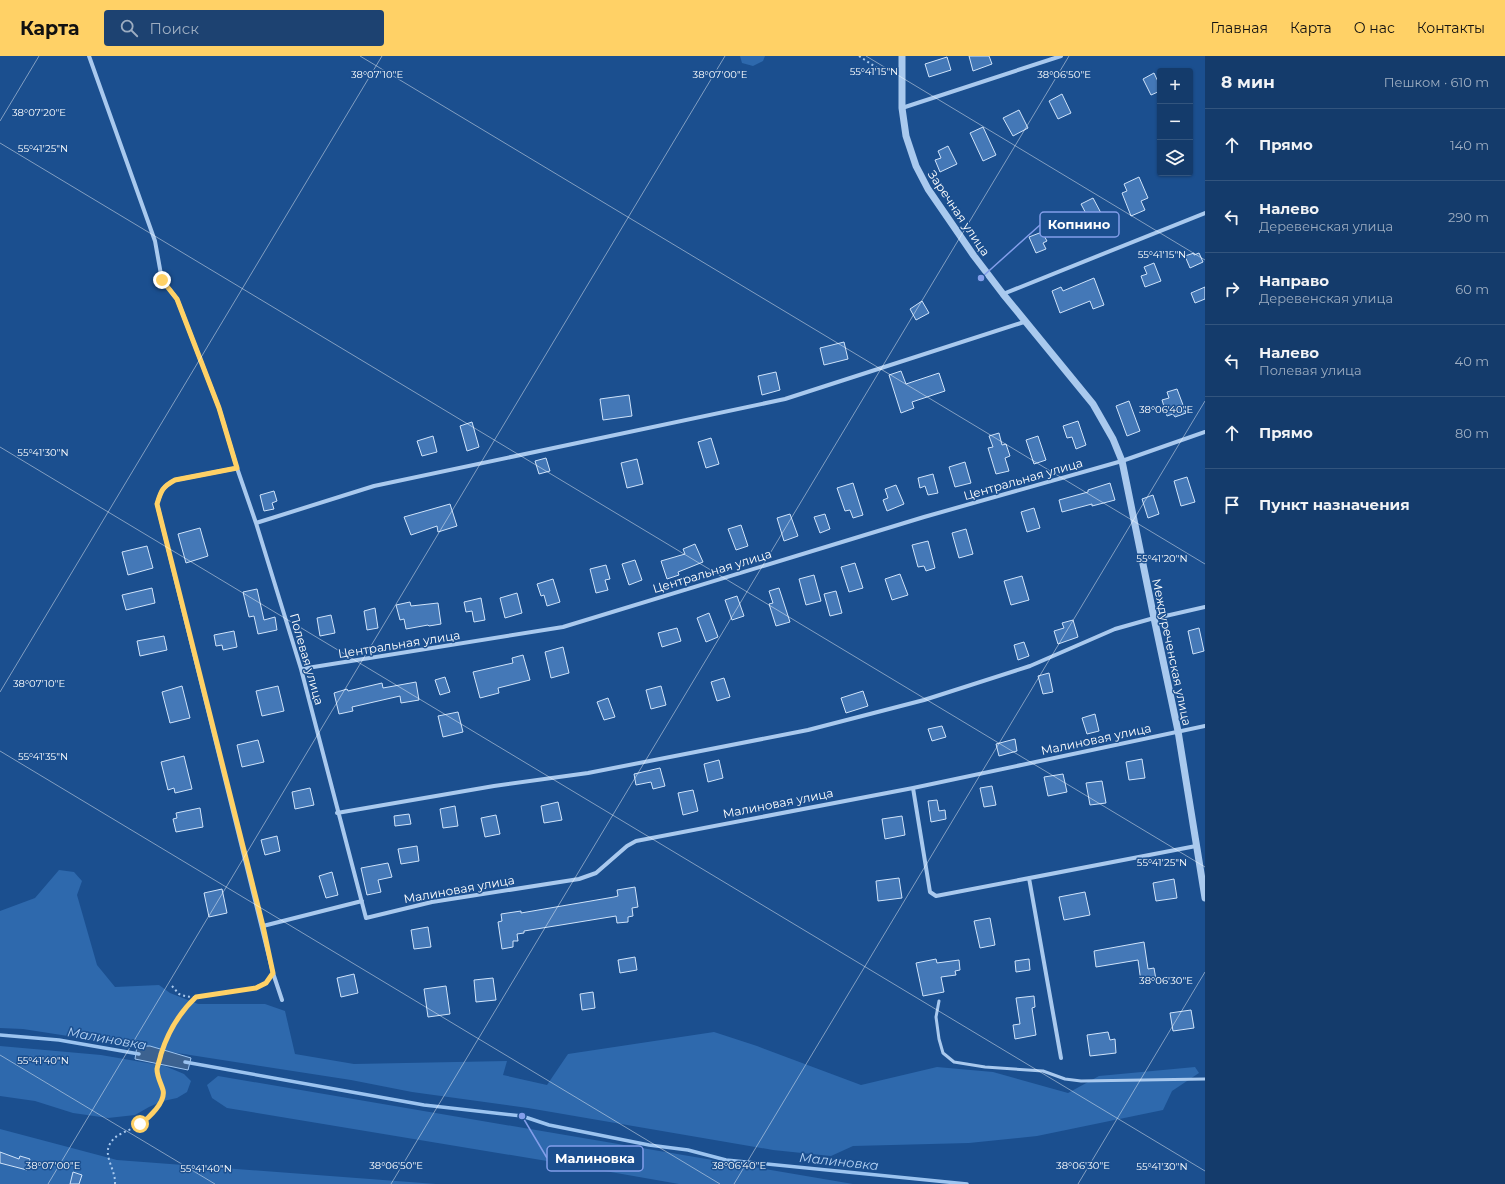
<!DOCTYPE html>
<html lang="ru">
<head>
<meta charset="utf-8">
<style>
  :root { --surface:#143b6b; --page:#1d4271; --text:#f1f3f6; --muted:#9dadc1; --line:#33557e; --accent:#ffd166 }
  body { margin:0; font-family:Montserrat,sans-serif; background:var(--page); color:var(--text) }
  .controls { position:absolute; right:12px; top:12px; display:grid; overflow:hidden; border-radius:4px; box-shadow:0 1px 3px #0004 }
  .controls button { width:36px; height:36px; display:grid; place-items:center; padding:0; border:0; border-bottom:1px solid var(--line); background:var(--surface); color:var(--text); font:20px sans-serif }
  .stop { position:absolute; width:12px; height:12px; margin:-9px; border:3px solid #ffd166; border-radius:50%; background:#fff }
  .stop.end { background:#ffd166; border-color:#fff; box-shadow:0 1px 4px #0008 }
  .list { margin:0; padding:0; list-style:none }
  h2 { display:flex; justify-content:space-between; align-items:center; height:52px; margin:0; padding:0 16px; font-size:17px }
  h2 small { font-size:13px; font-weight:400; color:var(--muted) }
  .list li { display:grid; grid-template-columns:26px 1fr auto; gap:12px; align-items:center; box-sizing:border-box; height:72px; padding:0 16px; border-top:1px solid var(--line) }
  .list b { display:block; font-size:15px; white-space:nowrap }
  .list p { margin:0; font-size:13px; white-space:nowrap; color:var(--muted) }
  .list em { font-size:13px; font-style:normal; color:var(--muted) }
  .icon { flex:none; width:22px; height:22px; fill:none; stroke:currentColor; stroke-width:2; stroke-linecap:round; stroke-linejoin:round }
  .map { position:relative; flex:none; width:1205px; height:1128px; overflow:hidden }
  header { display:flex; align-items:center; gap:24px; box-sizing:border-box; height:56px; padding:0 20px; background:var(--accent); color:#111 }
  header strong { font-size:19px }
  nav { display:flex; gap:22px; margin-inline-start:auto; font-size:14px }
  .search { width:280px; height:36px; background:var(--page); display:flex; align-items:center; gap:10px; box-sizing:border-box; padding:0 14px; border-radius:4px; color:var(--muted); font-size:15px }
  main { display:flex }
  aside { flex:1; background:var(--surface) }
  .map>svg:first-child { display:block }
  .green { fill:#2e69ad }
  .water { fill:#3c6290; stroke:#9cc4f0 }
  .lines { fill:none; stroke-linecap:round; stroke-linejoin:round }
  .stream { stroke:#9cc4f0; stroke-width:3.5 }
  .building { fill:#4478b7; stroke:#cfe3fa }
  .path { stroke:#a9c9ee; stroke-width:2; stroke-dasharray:2 3; stroke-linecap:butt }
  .service { stroke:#a9c9ee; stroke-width:3 }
  .minor { stroke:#a9c9ee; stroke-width:4 }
  .tertiary { stroke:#a9c9ee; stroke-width:7 }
  .route { stroke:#ffd166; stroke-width:5 }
  .ticks { fill:none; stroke:#fff; stroke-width:1; stroke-opacity:0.45 }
  .labels { text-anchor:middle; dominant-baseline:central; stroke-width:3; stroke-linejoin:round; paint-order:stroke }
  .street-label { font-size:12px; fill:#fff; stroke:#1b4f8f }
  .water-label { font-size:13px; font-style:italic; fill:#b5d3f5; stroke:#1b4f8f }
  .ticks-label { font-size:10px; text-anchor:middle; fill:#fff; stroke:#1b4f8f; stroke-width:3; stroke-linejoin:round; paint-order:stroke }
  .leader { fill:none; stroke:#839eea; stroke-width:1.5 }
  .callout-dot { fill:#839eea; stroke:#1b4f8f; stroke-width:1.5 }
  .callout { fill:#1b4f8f; stroke:#839eea; stroke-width:1.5 }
  .callout-label { font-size:13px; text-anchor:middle; font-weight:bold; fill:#fff }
</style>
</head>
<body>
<header>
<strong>Карта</strong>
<div class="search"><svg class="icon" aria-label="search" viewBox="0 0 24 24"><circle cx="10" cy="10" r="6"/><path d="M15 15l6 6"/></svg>Поиск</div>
<nav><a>Главная</a><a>Карта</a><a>О нас</a><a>Контакты</a></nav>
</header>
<main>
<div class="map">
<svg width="1205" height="1128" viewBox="0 0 1205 1128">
  <rect width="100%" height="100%" fill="#1b4f8f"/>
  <path class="green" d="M740,0h25l-2,5 -10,5 -11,-3z
    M59,814l15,2 8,9 -5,14 20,70 18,22 44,-2 11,8 28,11h67l20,7 10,43 59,10 153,-3 -4,14 44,10 21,-31 146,-22 43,14 104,39 76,-18 56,5 75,21 31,-17 96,-9 4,6 -27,18 -9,19 -126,26 -68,7 -116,3 -22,10 -58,-6 -245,-42 -116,-16 -61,-12 -328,-51 -23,-1v-117l35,-13z
    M0,990l101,9 64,11 19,8 7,7 -4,11 -10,6 -14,3 -14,6 -14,8 -27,3 -35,-5 -38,-12 -35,-5z
    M218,1020l635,108h-174l-114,-20 -338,-56 -15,-10 -5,-13z
    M0,1073l117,31 319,24h-436z"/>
  <path class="water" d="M137,990h13l41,12 -3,12 -53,-11z"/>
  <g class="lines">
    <path class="stream" d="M0,979l59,5 80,14
      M185,1006l239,43 98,11 27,9 100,20 39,5 38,10 241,24"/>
  </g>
  <path class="building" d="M969,0h20l3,8 -19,7z
    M947,1l4,13 -22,7 -4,-13z
    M1154,17l6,13v5l-9,4 -8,-16z
    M1062,38l9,19 -13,6 -9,-18z
    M1019,54l9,18 -15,8 -10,-18z
    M983,71l13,28 -13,6 -13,-28z
    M948,90l9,18 -17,8 -5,-12 6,-2 -3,-7z
    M1139,121l9,21 -7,3 4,9 -14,6 -9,-23 5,-2 -3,-7z
    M1093,142l8,15 -5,2 4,9 -7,3 -12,-23z
    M1042,176l5,9 -4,2 3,6 -10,4 -7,-16z
    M1194,197v2l5,-2 4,9 -13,6 -5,-12z
    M1154,207l7,18 -16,6 -4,-11 6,-2 -3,-7z
    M1094,222l10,27 -11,4 -3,-8 -30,12 -8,-22 9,-4 2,4z
    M1205,231v12l-10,4 -4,-10z
    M922,245l7,12 -13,7 -6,-11z
    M844,286l4,17 -24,6 -4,-17z
    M901,315l5,13 33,-11 6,18 -33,11 2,6 -13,5 -12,-38z
    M776,316l4,18 -18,5 -4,-19z
    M1177,333l9,24 -11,4 -2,-3 -6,2 -5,-16 7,-2 -2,-6z
    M629,339l3,21 -29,4 -3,-21z
    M1129,345l11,30 -13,5 -11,-30z
    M1078,365l8,24 -10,4 -4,-12 -5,1 -4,-12z
    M472,366l7,25 -12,4 -7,-25z
    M999,377l3,12 4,-1 4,12 -5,2 4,13 -13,3 -8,-26 5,-1 -4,-11z
    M433,380l4,16 -15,4 -5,-15z
    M1038,380l8,24 -12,4 -8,-24z
    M711,382l8,26 -13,4 -8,-26z
    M546,402l4,13 -11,3 -4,-13z
    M637,403l6,25 -16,4 -6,-25z
    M965,406l6,21 -16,4 -6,-20z
    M933,418l5,19 -10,2 -3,-9 -5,2 -2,-10z
    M1187,421l8,25 -14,4 -7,-25z
    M853,427l10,32 -10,3 -3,-8 -5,1 -8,-23z
    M1110,427l5,17 -23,6v-2l-30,8 -3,-12 29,-8v-2z
    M896,429l8,19 -17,7 -4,-11 5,-2 -3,-9z
    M274,435l3,10 -5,2 2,6 -10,2 -4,-16z
    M1153,439l6,19 -11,4 -6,-19z
    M450,448l7,22 -19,6 -1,-6 -26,9 -7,-18z
    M1034,452l6,20 -13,4 -6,-20z
    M790,458l8,22 -14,5 -7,-23z
    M825,458l5,15 -10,4 -6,-16z
    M741,469l7,21 -12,4 -8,-21z
    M200,472l8,28 -22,7 -8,-29z
    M966,473l7,25 -14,4 -7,-25z
    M928,485l7,27 -9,3 -2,-5 -6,1 -6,-22z
    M695,488l8,18 -25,10 1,3 -12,4 -6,-18 24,-7 -2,-5z
    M147,490l6,22 -25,7 -6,-23z
    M635,504l7,20 -13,5 -7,-21z
    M855,507l8,25 -14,4 -8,-25z
    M606,509l4,14 -5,1 3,10 -12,3 -6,-24z
    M900,518l8,21 -16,5 -7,-21z
    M814,519l7,26 -15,4 -7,-26z
    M1022,520l7,24 -18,5 -7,-24z
    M553,523l7,23 -13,4 -3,-11 -3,1 -4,-12z
    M152,532l3,15 -29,7 -4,-15z
    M779,532l11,34 -14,4 -7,-22 4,-1 -4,-12z
    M257,533l7,31 11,-3 2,13 -19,4 -4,-18 -5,1 -6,-25z
    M836,535l6,22 -12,3 -6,-22z
    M517,537l5,20 -17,5 -5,-20z
    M737,540l7,20 -12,4 -7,-20z
    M481,542l4,22 -11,2 -2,-11 -6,1 -2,-10z
    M410,546l1,4 27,-3 3,21 -12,2 -1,-1 -22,4 -2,-10 -4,1 -4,-15z
    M375,552l3,20 -11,2 -3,-19z
    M709,557l9,24 -12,5 -9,-24z
    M331,559l4,18 -15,3 -3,-18z
    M1073,564l5,17 -20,7 -4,-13 10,-3 -2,-5z
    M677,572l4,13 -19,6 -4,-14z
    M1199,572l5,23 -11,3 -5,-23z
    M234,575l3,16 -14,3 -1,-5 -6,1 -2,-11z
    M164,580l3,14 -27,6 -3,-15z
    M1024,586l5,14 -11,4 -4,-15z
    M563,591l6,26 -18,5 -6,-26z
    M523,599l7,25 -32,8 1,5 -19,5 -7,-26 40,-9 -1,-5z
    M1049,617l4,19 -10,2 -5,-18z
    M445,621l5,15 -10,3 -5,-15z
    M724,622l6,19 -13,4 -6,-19z
    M416,626l3,18 -18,3 -1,-7 -48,11 1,4 -14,3 -5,-21 13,-4 1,2 34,-8 1,5z
    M182,630l8,32 -20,5 -8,-31z
    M278,630l6,25 -22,5 -6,-25z
    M661,630l5,19 -15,4 -5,-19z
    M863,635l5,15 -22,7 -5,-15z
    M608,642l7,19 -11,3 -7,-18z
    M458,656l5,20 -20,5 -5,-21z
    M1095,658l4,17 -12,3 -5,-16z
    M942,670l4,11 -14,4 -4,-12z
    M1015,683l2,12 -18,5 -3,-12z
    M258,684l6,22 -22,5 -5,-22z
    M184,700l8,33 -17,4 -1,-5 -6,2 -7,-28z
    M1142,703l3,19 -16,2 -3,-18z
    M719,704l4,18 -15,4 -4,-18z
    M660,712l5,18 -12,3 -2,-7 -15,3 -2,-11z
    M1063,718l4,18 -19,4 -4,-19z
    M1102,725l4,22 -16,2 -4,-22z
    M992,730l4,19 -12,2 -4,-19z
    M310,732l4,17 -19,4 -3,-17z
    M693,734l5,21 -15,4 -5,-22z
    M937,744l2,11 6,-1 1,9 -15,3 -3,-21z
    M558,746l4,18 -18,3 -3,-17z
    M455,750l3,20 -15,2 -3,-19z
    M200,752l3,19 -27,5 -3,-13 4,-1 -1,-5z
    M409,758l2,10 -16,2 -1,-10z
    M496,759l4,19 -15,3 -4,-19z
    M902,760l3,19 -20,4 -3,-20z
    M277,780l3,15 -15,4 -4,-15z
    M417,790l2,15 -18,3 -3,-15z
    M388,807l4,14 -14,3 3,12 -14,3 -6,-27z
    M332,816l6,23 -12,3 -7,-22z
    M899,822l3,20 -24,3 -2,-20z
    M1174,823l3,19 -21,3 -3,-18z
    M635,831l3,20 -6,1 1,8 -5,1v5l-11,1 -1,-7 -92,15v2l-7,1 1,7h-5v6l-11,2 -4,-27 4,-1 -1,-7 20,-3v2l93,-16 4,-1 -1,-6z
    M222,833l5,24 -18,4 -5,-24z
    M1085,836l5,23 -26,5 -5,-23z
    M990,862l5,27 -15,3 -6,-27z
    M428,871l3,20 -17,2 -3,-19z
    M1144,886l4,27 6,-1 2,12 -15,2 -3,-22 -42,7 -2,-16z
    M635,901l2,13 -17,3 -2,-13z
    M936,903l1,4 22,-3 1,10 -5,1 1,4 -15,2 3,15 -21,4 -7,-33z
    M1029,903l1,11 -14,2 -1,-11z
    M354,918l4,19 -17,4 -4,-19z
    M493,922l3,22 -20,2 -2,-22z
    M446,930l4,28 -22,3 -4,-28z
    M593,936l2,16 -13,2 -2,-16z
    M1034,940l1,11 -3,1 4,27 -21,4 -2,-14 7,-1 -4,-26z
    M1191,954l3,18 -21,3 -3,-18z
    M1108,976l2,8 5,-1 1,14 -26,3 -3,-21z
    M0,1096l19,7 1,-3 10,3 -3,11 -27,-7z
    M73,1116l9,3 -3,9h-9z"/>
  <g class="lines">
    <path class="path" d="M859,0l21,14 13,1
      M172,930l7,8c5,2 10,3 16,3 11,0 67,-9 73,-16
      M115,1128c1,-13 -11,-27 -6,-38 5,-13 21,-15 32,-22 8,-5 14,-12 18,-20 8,-16 -1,-18 -2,-32 0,-5 2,-10 4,-15 7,-24 17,-43 35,-60"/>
    <path class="service" d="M939,945l-3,16 3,22 4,14 11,9 31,5 58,4 22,8 16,2 124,-2"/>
    <path class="minor" d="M89,0l66,185 7,39 15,19 42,109 18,60 19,55 45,146 65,249 66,-16 147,-23 17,-6 31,-27 9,-5 277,-53 292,-62
      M902,52l159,-52
      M1003,238l202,-81
      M237,412l-62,12c-13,7 -14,11 -18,24l116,469 9,27
      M256,467l118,-37 411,-87 239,-77
      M301,613l262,-42 361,-110 198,-56 83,-29
      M913,732l17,104 6,4 260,-50
      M337,757l157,-27 94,-13 220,-43 116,-30 106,-34 85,-37 39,-11 7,-1 44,-10
      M1029,822l32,180
      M263,870l99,-25"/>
    <path class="tertiary" d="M902,0v52l4,28 10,30 12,23 46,67 29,38 90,110 20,35 9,22 32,157 24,113 27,167"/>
  </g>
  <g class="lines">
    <path class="route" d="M140,1068c9,-6 26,-22 23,-34 -2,-7 -6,-13 -6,-21 1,-5 3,-10 4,-15 7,-22 18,-41 35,-57l60,-9 10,-5 7,-10 -10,-47 -106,-422c4,-13 5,-17 18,-24l62,-12 -18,-60 -42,-109 -15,-19"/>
  </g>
  <path class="ticks" d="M360,0l845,508M866,0l339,204M0,65l39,-65M0,87l1205,724M0,391l1205,724M0,636l382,-636M0,695l720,433M0,999l215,129M48,1128l677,-1128M391,1128l678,-1128M734,1128l471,-783M1078,1128l127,-212"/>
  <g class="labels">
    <g class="street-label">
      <text transform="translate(959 157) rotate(56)">Заречная улица</text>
      <text transform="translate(1023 423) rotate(-16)">Центральная улица</text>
      <text transform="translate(712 515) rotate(-17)">Центральная улица</text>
      <text transform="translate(399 588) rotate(-9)">Центральная улица</text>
      <text transform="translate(1172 596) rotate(78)">Междуреченская улица</text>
      <text transform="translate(307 603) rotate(74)">Полевая улица</text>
      <text transform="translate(1096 683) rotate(-12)">Малиновая улица</text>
      <text transform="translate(778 747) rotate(-11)">Малиновая улица</text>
      <text transform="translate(459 833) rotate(-10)">Малиновая улица</text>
    </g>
    <g class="water-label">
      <text transform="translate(107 982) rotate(10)">Малиновка</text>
      <text transform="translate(839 1105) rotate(6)">Малиновка</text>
    </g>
  </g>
  <g class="ticks-label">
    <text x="874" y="19">55°41'15"N</text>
    <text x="377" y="22">38°07'10"E</text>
    <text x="720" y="22">38°07'00"E</text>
    <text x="1064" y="22">38°06'50"E</text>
    <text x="39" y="60">38°07'20"E</text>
    <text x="43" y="96">55°41'25"N</text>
    <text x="1162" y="202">55°41'15"N</text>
    <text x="1166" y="357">38°06'40"E</text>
    <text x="43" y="400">55°41'30"N</text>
    <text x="1162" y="506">55°41'20"N</text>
    <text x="39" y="631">38°07'10"E</text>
    <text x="43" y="704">55°41'35"N</text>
    <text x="1162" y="810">55°41'25"N</text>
    <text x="1166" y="928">38°06'30"E</text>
    <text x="43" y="1008">55°41'40"N</text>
    <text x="53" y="1113">38°07'00"E</text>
    <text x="396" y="1113">38°06'50"E</text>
    <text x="739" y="1113">38°06'40"E</text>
    <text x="1083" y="1113">38°06'30"E</text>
    <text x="1162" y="1114">55°41'30"N</text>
    <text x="206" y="1116">55°41'40"N</text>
  </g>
  <path class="leader" d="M981 222L1040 169M522 1060L547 1102"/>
  <g class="callout-dot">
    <circle cx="981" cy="222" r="4"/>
    <circle cx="522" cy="1060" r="4"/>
  </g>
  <g class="callout">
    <rect x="1040" y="156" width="79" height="25" rx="4"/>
    <rect x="547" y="1090" width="96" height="25" rx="4"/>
  </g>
  <g class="callout-label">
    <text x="1079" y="173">Копнино</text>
    <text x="595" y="1107">Малиновка</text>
  </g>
</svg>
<div class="controls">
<button>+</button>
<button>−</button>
<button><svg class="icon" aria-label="layers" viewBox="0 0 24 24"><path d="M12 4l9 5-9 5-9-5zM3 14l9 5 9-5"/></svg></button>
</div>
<div class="stop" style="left:140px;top:1068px"></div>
<div class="stop end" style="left:162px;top:224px"></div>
</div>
<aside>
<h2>8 мин<small>Пешком · 610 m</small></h2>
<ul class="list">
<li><svg class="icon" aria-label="ahead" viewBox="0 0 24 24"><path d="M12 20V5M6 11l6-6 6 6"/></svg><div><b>Прямо</b></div><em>140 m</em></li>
<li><svg class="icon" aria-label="left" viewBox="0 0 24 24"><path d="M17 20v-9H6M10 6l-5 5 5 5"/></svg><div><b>Налево</b><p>Деревенская улица</p></div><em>290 m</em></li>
<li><svg class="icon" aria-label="right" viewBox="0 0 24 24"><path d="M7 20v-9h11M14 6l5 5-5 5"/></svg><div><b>Направо</b><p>Деревенская улица</p></div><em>60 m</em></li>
<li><svg class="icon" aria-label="left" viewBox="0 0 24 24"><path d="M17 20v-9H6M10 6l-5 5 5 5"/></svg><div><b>Налево</b><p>Полевая улица</p></div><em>40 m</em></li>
<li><svg class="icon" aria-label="ahead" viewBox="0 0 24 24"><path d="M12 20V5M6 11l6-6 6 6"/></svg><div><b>Прямо</b></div><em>80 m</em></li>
<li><svg class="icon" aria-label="arrive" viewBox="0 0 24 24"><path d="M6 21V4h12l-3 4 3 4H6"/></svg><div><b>Пункт назначения</b></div></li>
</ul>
</aside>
</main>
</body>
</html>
